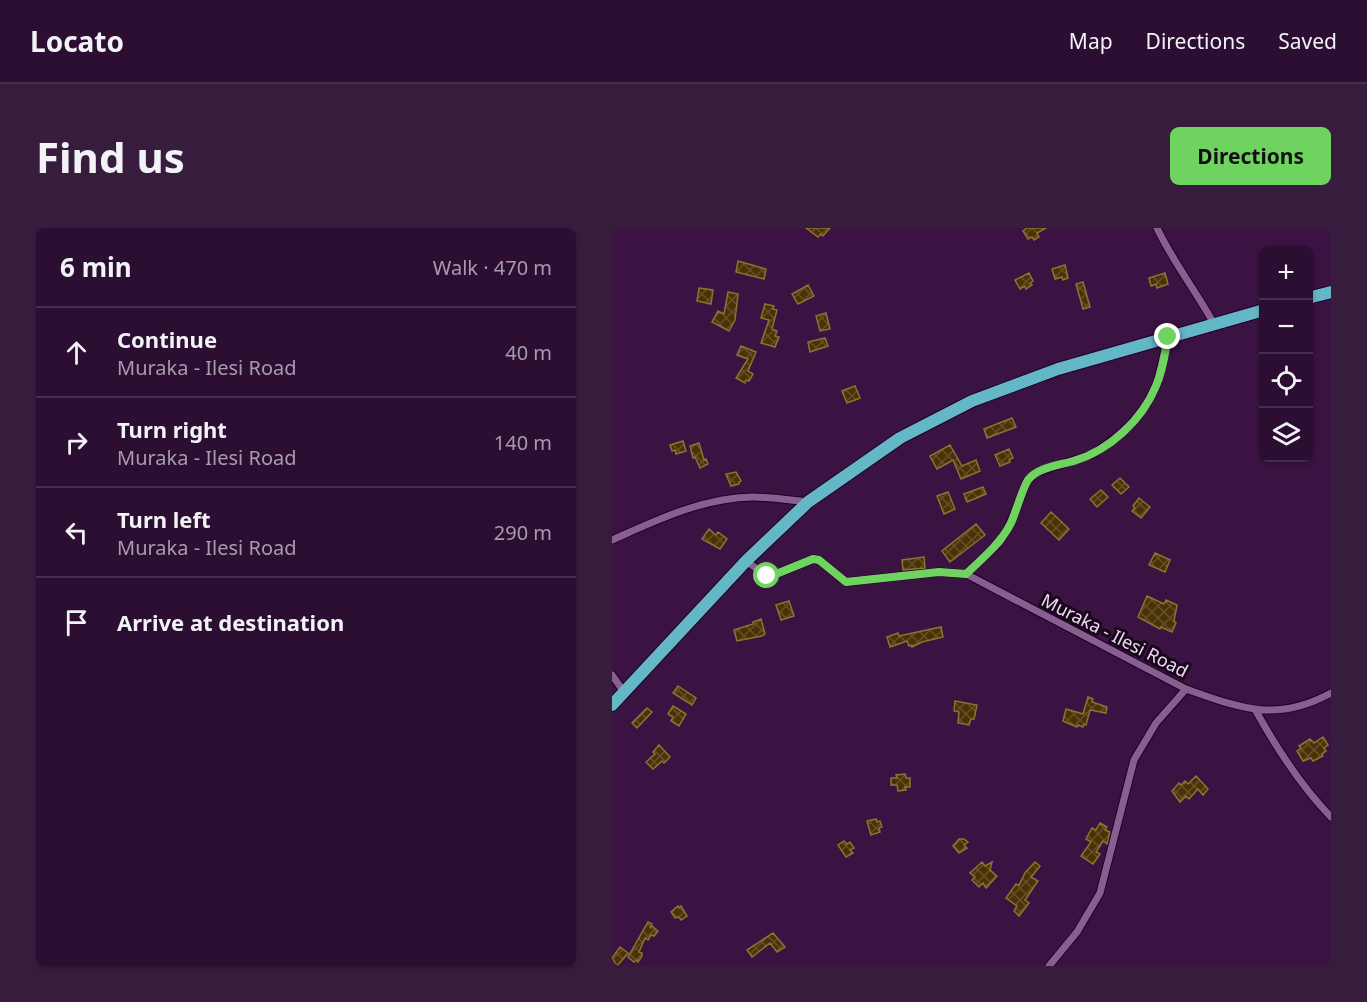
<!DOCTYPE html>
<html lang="en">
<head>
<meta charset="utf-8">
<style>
  :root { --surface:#2c0e32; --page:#381c3e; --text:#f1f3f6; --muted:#a69cac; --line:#482e4d; --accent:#6fd35f }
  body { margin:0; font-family:"Noto Sans",sans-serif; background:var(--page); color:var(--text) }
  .controls { position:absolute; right:18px; top:18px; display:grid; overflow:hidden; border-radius:9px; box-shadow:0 2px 4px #0004 }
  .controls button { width:54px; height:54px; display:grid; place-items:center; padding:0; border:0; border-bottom:2px solid var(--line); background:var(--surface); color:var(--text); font:30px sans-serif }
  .stop { position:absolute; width:18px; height:18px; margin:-14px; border:4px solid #6fd35f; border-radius:50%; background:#fff }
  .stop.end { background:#6fd35f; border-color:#fff; box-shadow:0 2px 6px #0008 }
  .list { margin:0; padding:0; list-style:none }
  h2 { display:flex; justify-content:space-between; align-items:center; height:78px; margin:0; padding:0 24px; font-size:26px }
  h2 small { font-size:20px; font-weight:400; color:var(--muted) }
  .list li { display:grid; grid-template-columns:39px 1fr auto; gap:18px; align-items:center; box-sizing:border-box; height:90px; padding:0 24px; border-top:2px solid var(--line) }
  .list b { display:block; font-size:22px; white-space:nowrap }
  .list p { margin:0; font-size:20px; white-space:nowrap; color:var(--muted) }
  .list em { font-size:20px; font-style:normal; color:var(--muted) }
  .icon { flex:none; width:33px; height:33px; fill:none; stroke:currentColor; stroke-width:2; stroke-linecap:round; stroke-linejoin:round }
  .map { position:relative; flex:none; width:719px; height:738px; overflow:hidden; border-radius:9px }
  header { display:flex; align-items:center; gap:36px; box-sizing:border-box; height:84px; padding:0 30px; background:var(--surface); border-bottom:2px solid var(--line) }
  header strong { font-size:28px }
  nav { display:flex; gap:33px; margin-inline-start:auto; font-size:21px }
  .intro { display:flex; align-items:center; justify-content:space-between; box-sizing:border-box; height:144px; padding:0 36px }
  h1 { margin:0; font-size:42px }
  .button { padding:15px 27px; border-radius:9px; background:var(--accent); color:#111; font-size:21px; font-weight:700 }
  main { display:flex; gap:36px; padding:0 36px }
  aside { flex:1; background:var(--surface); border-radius:9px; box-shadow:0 2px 4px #0004 }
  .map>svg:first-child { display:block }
  .building { fill:url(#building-cross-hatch); stroke:#927130; stroke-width:1.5 }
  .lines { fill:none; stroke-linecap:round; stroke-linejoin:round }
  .minor-casing { stroke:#200027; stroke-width:9 }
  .trunk-casing { stroke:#200027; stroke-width:14 }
  .minor { stroke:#895e91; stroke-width:7 }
  .trunk { stroke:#64b7c6; stroke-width:12 }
  .route { stroke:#6fd35f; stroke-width:8 }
  .labels { text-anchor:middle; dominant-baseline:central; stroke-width:6; stroke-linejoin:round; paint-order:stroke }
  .street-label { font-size:18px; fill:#efd7f4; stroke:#19081c }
</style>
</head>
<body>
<header>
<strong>Locato</strong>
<nav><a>Map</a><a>Directions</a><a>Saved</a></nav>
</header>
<div class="intro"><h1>Find us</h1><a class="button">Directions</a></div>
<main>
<aside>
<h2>6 min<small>Walk · 470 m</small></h2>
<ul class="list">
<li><svg class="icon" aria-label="ahead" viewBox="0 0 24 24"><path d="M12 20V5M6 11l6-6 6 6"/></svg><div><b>Continue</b><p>Muraka - Ilesi Road</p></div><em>40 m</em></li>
<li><svg class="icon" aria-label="right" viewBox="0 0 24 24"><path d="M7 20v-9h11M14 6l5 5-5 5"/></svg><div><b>Turn right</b><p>Muraka - Ilesi Road</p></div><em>140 m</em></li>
<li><svg class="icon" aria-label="left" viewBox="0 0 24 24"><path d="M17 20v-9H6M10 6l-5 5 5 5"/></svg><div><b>Turn left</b><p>Muraka - Ilesi Road</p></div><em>290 m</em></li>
<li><svg class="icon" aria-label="arrive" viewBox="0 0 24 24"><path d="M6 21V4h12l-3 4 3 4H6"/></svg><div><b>Arrive at destination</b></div></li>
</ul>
</aside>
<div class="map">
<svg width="719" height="738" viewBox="0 0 719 738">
  <defs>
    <pattern id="building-cross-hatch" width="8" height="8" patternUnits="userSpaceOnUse" patternTransform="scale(1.5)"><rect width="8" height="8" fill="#493305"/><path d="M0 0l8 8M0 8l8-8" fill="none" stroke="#64502a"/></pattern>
  </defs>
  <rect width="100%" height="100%" fill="#3a1342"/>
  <path class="building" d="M194,0h24l-7,8 -2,-2 -3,3z
    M415,0h19l-9,5 2,4 -5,3 -2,-3 -4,2 -5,-8z
    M126,33l28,8 -2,10 -28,-7z
    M453,37l3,13 -5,2 -1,-3 -7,2 -3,-10z
    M417,45l4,8 -3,2 2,2 -6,4 -1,-3 -5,3 -5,-9z
    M553,45l3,11 -11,4 -1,-4 -5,2 -2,-8z
    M471,54l7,25 -7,2 -7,-25z
    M196,57l6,11 -16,8 -6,-10z
    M87,60l14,2 -2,14 -14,-3z
    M116,64l10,2 -3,26 -6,11 -17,-9 6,-11 6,3z
    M153,76l9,2 -1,3 4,1 -5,19 5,2 -2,5 4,1 -4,10 -14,-4 8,-23 -8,-2z
    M214,85l4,16 -10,2 -4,-15z
    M213,110l3,8 -18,6 -2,-10z
    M129,118l15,6 -8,19 5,3 -4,7 -3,-1 -1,3 -9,-5 12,-19 -11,-4z
    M243,158l5,12 -13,5 -5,-12z
    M400,190l4,9 -29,11 -3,-9z
    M71,213l3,10 -10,3 -1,-4 -3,1 -2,-6z
    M87,215l5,17 2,-1 2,5 -8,4 -5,-11 -2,1 -3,-12z
    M338,217l12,21 14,-6 4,11 -19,8 -8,-19 -16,9 -7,-13z
    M397,221l4,9 -4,2 1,2 -10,4 -5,-11z
    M124,244l5,9 -2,1v2l-8,2 -5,-12z
    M508,250l9,9 -8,7 -9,-9z
    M371,259l3,7 -19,8 -3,-8z
    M489,262l7,7 -11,10 -7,-8z
    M336,264l7,17 -11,5 -7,-18z
    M527,270l11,9 -9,11 -9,-7 3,-3 -2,-2z
    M439,284l18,17 -10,11 -18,-17z
    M364,296l9,11 -35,27 -8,-11z
    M97,301l7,6 2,-3 9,7 -7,10 -18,-10z
    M543,325l15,7 -5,12 -16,-7z
    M312,329l1,11 -22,2 -1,-10z
    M535,368l17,8 2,-4 11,5 -3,16 2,2 -4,9 -11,-5 -1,2 -22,-12z
    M177,373l5,15 -13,4 -5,-15z
    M149,391l4,15 -3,2 -25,5 -3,-11 19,-6v-2z
    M329,399l2,10 -21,5 -10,5v-2l-3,1 -2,-5 -17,6 -3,-10 11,-4 1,3z
    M66,458l18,12 -4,7 -19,-12z
    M476,469l5,2 -1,3 15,5 -1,6 -16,-3 -4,15 -2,-1 -1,3 -5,-2 -1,2 -14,-6 3,-12 17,5z
    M343,473l22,4 -3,14h-3l-2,6 -11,-2 1,-11 -5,-1z
    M61,478l13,8 -7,12 -8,-5 2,-4 -5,-3z
    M35,480l5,4 -15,16 -5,-5z
    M711,509l5,8 -4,3 2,3 -4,3 1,2 -10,5 -2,-3 -8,3 -6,-10 4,-3 -2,-2 11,-7 4,4z
    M47,517l11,12 -6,6 -2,-2 -9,8 -7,-7 9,-8 -2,-2z
    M293,546l1,4h4v9h-5l1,3 -8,1 -1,-6h-6v-7h6l-1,-3z
    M584,548l12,13 -5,6 -5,-6 -9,10 -3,-3 -6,6 -8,-11 7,-8 2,2 4,-4 3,3z
    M264,591l1,3 3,-1 2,6 -3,1 1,4 -9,3 -4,-14z
    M488,595l7,4 -2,3 5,2 -3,12 -4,-3 -7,11 4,2 -7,10 -12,-8 10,-14 -5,-3 6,-11 4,2z
    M347,611h5l4,3 -4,3 3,3 -8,5 -6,-7z
    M232,613l3,3 3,-2 4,6 -4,2 3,3 -7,4 -8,-12z
    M370,634l3,4 7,-4 -2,8 7,6 -11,12 -3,-5 -4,4 -7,-7 3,-3 -5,-4z
    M423,634l5,4 -9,11 7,4 -13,19 4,3 -10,13 -5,-5 3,-5 -11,-8 10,-14 3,1 6,-12z
    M66,678l1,2 2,-2 6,10 -6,4 -2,-3 -4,1 -4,-6z
    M36,694l4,2 -2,4 2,-2 6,5 -4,5 -3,-1 -3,5 -3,-2 -6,14 3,1v3l-4,6 -1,-2 -3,2 -6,-5z
    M161,705l12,14 -8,5 -7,-9 -18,14 -5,-7z
    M8,719l8,6 -11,13 -5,-8z"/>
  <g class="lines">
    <defs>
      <path id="minor" d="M545,0c16,34 39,63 57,96
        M0,312c45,-20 90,-42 140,-43 19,0 37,3 56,5
        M134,333l21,15 9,-2 37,-15 6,1 27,22 93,-10 27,2 220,115c54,19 90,34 145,4
        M354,346l34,-32 10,-18 17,-43 10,-9 56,-18 21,-15 19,-17 15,-20 9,-18 11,-47
        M0,447l12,17
        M644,483c21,38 44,74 75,106
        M437,738l28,-34 23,-39 34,-133 22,-37 30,-34"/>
      <path id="trunk" d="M696,70l23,-6
        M0,477l134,-144 62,-59 92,-64 72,-37 86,-32 206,-59"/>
    </defs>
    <use href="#minor" class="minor-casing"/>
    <use href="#trunk" class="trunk-casing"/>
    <use href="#minor" class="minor"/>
    <use href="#trunk" class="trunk"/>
  </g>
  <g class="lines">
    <path class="route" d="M155,348l9,-2 37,-15 6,1 27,22 93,-10 27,2c17,-16 35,-31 45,-51 5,-11 12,-36 17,-43 10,-13 32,-15 46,-19 36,-11 68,-41 82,-75 7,-16 9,-33 12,-49"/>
  </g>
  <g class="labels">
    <g class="street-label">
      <text transform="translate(503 407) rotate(27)">Muraka - Ilesi Road</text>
    </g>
  </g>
</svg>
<div class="controls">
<button>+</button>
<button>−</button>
<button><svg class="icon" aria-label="locate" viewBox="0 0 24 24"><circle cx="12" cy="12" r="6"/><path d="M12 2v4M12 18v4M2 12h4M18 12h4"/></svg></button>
<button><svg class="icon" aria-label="layers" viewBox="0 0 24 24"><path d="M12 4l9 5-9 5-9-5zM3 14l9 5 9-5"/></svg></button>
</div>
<div class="stop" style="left:155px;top:348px"></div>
<div class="stop end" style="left:556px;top:109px"></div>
</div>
</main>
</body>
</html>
